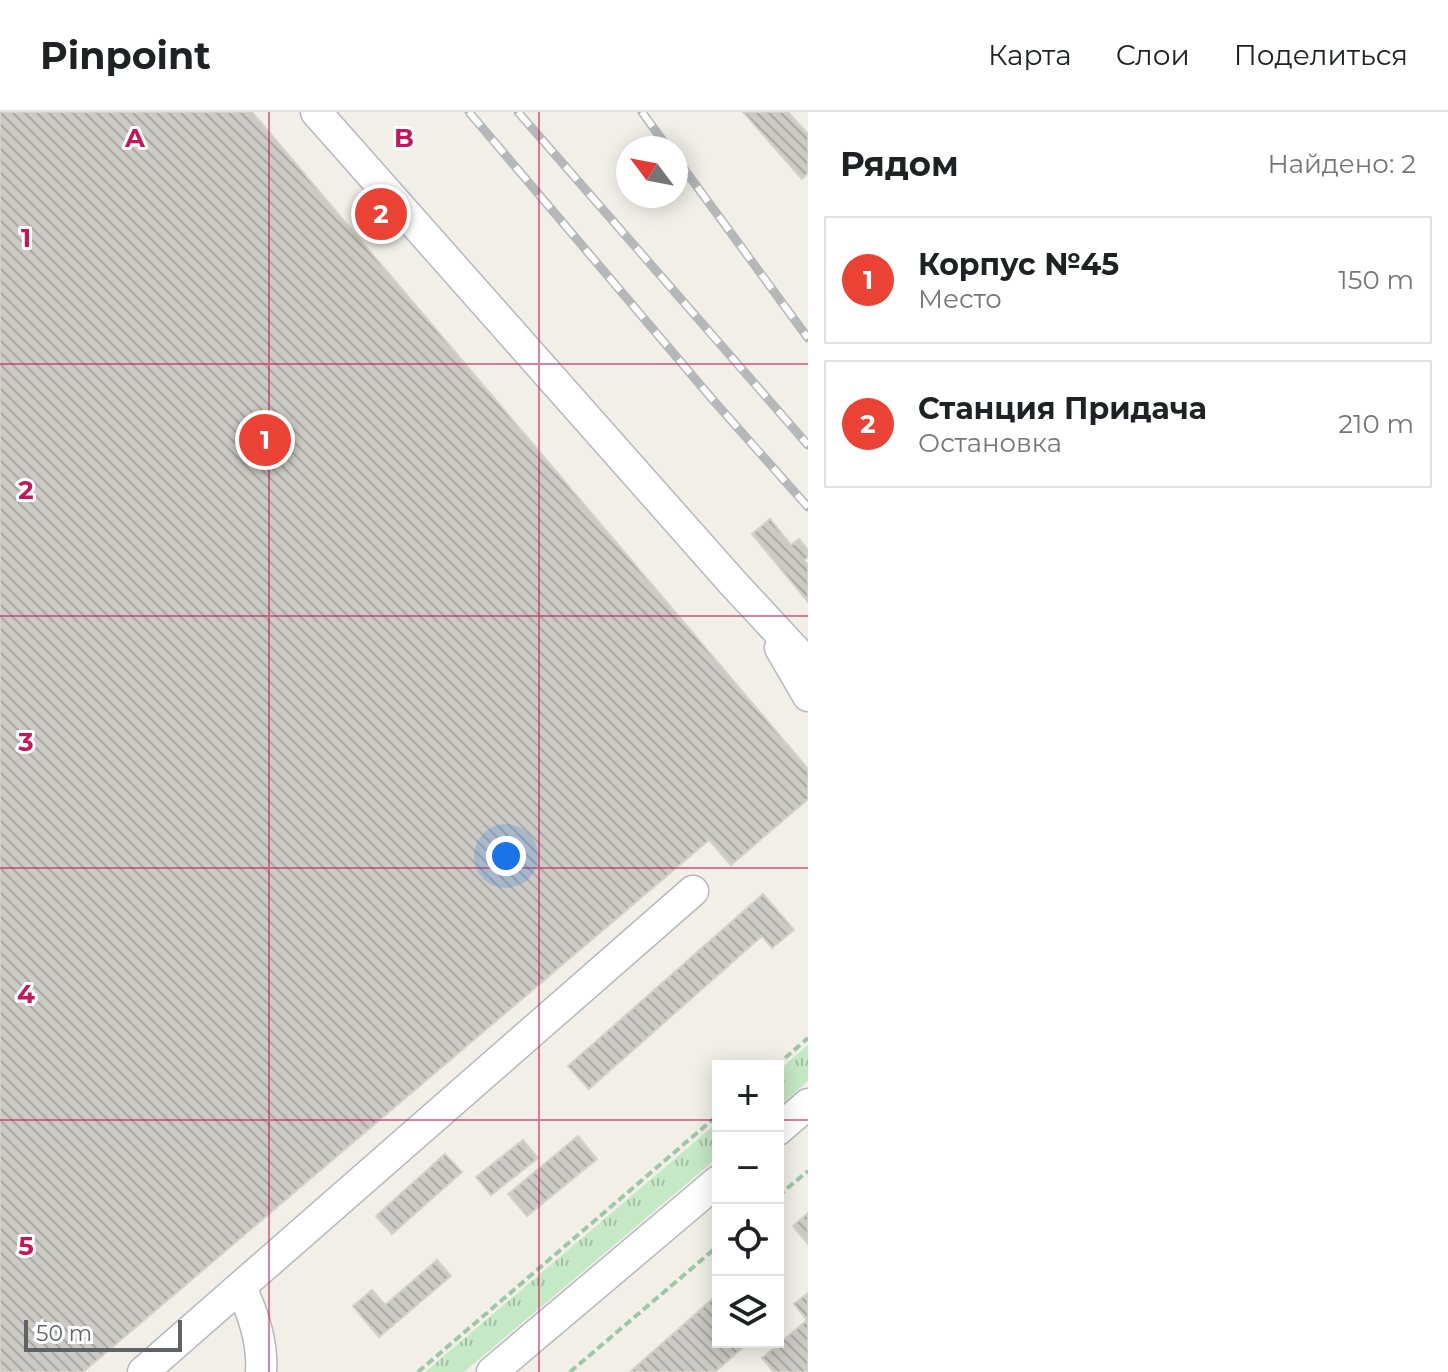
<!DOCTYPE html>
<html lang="ru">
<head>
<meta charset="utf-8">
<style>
  :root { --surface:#fff; --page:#f6f6f6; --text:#202124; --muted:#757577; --line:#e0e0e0; --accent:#ea4335 }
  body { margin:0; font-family:Montserrat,sans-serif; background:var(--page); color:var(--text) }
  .controls { position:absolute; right:24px; bottom:24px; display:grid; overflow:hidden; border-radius:0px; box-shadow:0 4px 20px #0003 }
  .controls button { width:72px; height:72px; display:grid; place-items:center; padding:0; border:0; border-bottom:2px solid var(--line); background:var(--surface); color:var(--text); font:40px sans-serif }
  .compass { position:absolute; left:616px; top:24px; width:72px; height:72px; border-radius:50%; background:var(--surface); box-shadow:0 4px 20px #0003; rotate:302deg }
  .scale { position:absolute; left:24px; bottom:20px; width:158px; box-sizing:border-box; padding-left:8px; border:4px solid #5f6368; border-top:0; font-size:22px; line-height:28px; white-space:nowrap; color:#5f6368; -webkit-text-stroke:6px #fff; paint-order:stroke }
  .you { position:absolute; left:506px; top:744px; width:28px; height:28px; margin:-20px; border:6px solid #fff; border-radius:50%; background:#1a73e8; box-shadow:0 0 0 12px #1a73e833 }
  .badge { display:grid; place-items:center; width:52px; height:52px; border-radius:50%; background:var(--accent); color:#fff; font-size:26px; font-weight:700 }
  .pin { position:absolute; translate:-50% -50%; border:4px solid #fff; box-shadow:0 2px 8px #0006 }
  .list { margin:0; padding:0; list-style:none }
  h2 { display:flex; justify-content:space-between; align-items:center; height:104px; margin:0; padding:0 32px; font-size:34px }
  h2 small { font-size:26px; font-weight:400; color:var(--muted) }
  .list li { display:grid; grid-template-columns:52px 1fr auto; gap:24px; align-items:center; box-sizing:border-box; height:128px; margin:0 16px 16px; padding:0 16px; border:2px solid var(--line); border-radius:0px }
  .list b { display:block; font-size:30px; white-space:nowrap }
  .list p { margin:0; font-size:26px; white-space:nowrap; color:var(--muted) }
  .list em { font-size:26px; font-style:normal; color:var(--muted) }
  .icon { flex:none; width:44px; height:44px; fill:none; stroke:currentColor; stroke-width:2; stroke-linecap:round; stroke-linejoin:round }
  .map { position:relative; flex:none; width:808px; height:1260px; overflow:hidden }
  header { display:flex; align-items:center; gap:48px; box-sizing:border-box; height:112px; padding:0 40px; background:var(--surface); border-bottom:2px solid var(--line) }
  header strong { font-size:38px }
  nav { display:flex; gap:44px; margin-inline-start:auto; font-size:28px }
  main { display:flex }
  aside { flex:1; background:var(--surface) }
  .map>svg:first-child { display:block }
  .grass { fill:url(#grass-tufts) }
  .building { fill:url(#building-back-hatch); stroke:#d6d1c6; stroke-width:2 }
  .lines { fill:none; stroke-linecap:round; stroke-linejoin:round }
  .minor-casing { stroke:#b5b8bc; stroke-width:33 }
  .path { stroke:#9cc7a9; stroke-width:4; stroke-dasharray:8 4; stroke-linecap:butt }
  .minor { stroke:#fff; stroke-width:30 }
  .rail-casing { stroke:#b6b7b8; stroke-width:9 }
  .rail { stroke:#fff; stroke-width:6; stroke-dasharray:18; stroke-linecap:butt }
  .grid { fill:none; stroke:#c2185b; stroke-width:2; stroke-opacity:0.55 }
  .grid-label { font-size:26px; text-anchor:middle; font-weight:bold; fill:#c2185b; stroke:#fff; stroke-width:6; stroke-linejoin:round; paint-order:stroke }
</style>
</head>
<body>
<header>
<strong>Pinpoint</strong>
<nav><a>Карта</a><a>Слои</a><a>Поделиться</a></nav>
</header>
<main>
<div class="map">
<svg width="808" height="1260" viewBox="0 0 808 1260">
  <defs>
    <pattern id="grass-tufts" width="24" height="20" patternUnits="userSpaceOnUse" patternTransform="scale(2)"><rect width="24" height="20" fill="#c5e8c5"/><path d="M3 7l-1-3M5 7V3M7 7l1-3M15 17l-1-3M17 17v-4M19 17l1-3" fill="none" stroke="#a3c0a4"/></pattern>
    <pattern id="building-back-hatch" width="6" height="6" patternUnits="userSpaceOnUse" patternTransform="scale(2)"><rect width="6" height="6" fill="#cccac5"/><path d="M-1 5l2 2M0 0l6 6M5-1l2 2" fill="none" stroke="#a9a8a4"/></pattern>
  </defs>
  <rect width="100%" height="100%" fill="#f1efe8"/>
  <path class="grass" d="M808,933v36l-30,26v-36z
    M718,1010v35l-254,215h-39z"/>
  <path class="building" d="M0,0h252l556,657v30l-77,66 -22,-25 -626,532h-83z
    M743,0h45l20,22v39l-6,6z
    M770,407l21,26 8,-6 9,11v7l-4,3 4,5v37l-56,-68z
    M763,782l31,36 -22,18 -10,-12 -173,153 -21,-23z
    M578,1024l19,23 -70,57 -19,-22z
    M523,1028l15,18 -47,37 -15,-18z
    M445,1042l17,18 -70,62 -16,-18z
    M808,1101v31l-15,-18z
    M437,1148l14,16 -72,61 -26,-31 19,-16 13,15z
    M808,1181v79h-34l-12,-14 45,-38 -13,-16z
    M718,1182v48h31l-34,30h-85z"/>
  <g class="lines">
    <defs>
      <path id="minor" d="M316,0l416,470 76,82
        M780,536l28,48
        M778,1018l30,-26
        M241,1176c12,25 22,56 20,84
        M143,1260l550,-481
        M492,1260l226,-191"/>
    </defs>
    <use href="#minor" class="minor-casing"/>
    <path class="path" d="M776,954l32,-28
      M778,1084l30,-25
      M418,1260l300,-257
      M570,1260l148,-126"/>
    <use href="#minor" class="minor"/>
    <defs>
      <path id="rail" d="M469,0l244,288 95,107
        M518,0l290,333
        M642,0l26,36
        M676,46l132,180"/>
    </defs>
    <use href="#rail" class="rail-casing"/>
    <use href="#rail" class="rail"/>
  </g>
  <path class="grid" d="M269,0v1260M539,0v1260M0,252h808M0,504h808M0,756h808M0,1008h718M778,1008h30"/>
  <g class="grid-label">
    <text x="135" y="35">A</text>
    <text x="404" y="35">B</text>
    <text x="26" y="135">1</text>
    <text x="26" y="387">2</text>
    <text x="26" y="639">3</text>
    <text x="26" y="891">4</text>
    <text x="26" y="1143">5</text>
  </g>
</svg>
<div class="controls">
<button>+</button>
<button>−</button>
<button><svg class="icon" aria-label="locate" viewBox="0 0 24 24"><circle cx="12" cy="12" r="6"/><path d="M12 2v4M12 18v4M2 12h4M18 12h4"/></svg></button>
<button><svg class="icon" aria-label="layers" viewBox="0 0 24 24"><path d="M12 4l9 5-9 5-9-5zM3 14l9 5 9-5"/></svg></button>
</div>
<svg class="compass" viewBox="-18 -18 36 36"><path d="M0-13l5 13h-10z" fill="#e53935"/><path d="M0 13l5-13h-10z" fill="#757577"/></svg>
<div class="scale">50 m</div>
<div class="you"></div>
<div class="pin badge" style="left:265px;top:328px">1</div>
<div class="pin badge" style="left:381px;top:102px">2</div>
</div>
<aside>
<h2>Рядом<small>Найдено: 2</small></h2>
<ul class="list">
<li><span class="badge">1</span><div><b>Корпус №45</b><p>Место</p></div><em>150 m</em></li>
<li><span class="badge">2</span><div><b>Станция Придача</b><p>Остановка</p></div><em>210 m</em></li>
</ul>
</aside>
</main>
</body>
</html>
